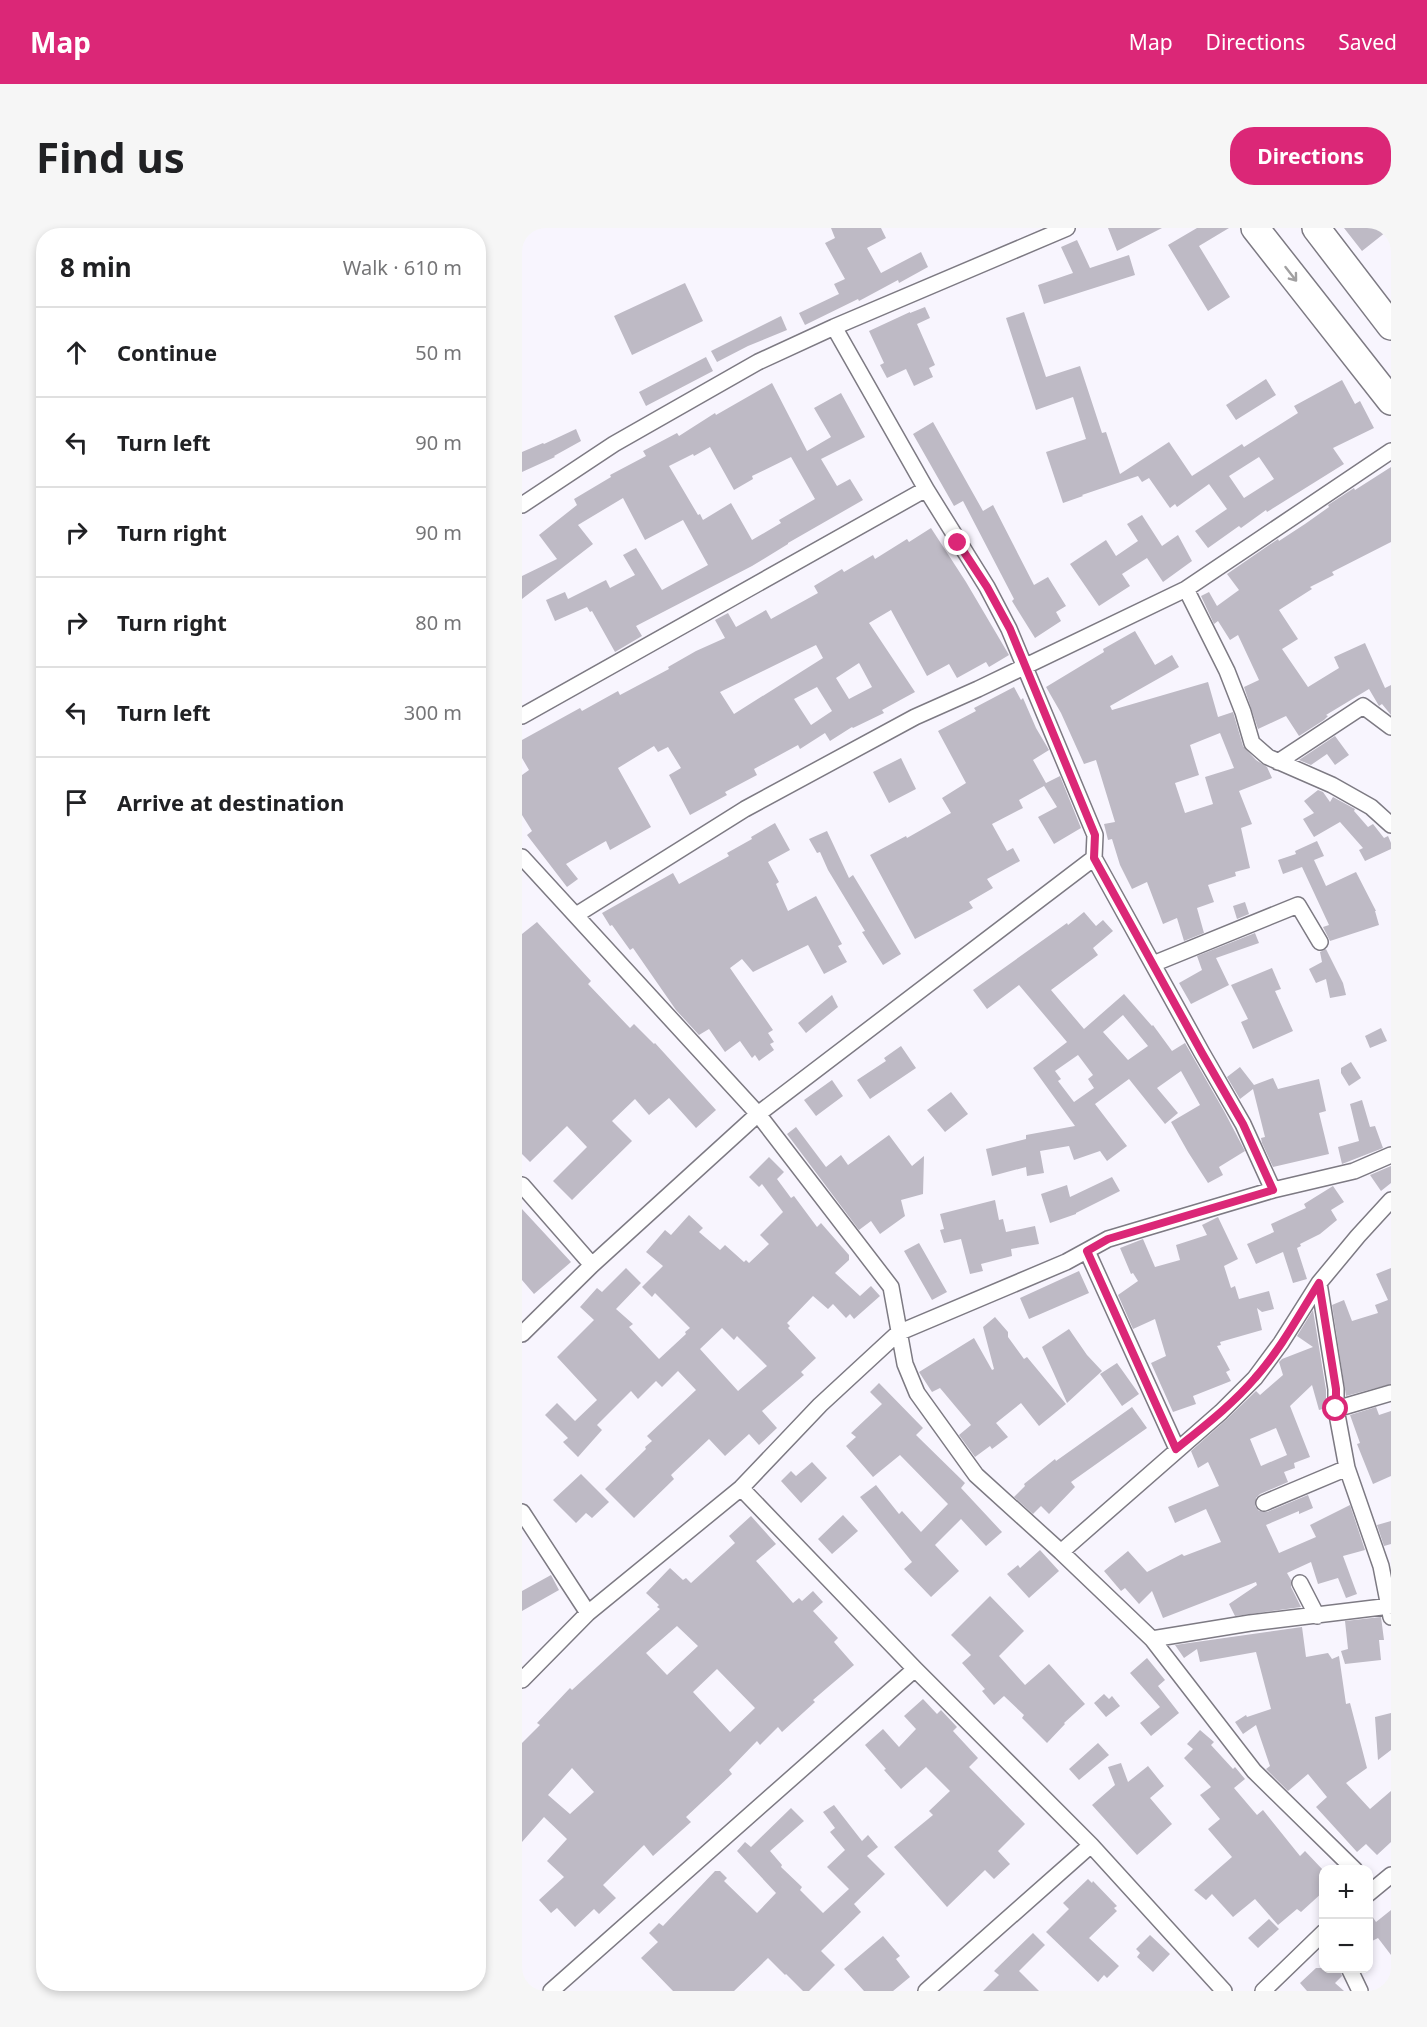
<!DOCTYPE html>
<html lang="en">
<head>
<meta charset="utf-8">
<style>
  :root { --surface:#fff; --page:#f6f6f6; --text:#202124; --muted:#757577; --line:#e0e0e0; --accent:#db2777 }
  body { margin:0; font-family:"Noto Sans",sans-serif; background:var(--page); color:var(--text) }
  .controls { position:absolute; right:18px; bottom:18px; display:grid; overflow:hidden; border-radius:12px; box-shadow:0 3px 9px #0003 }
  .controls button { width:54px; height:54px; display:grid; place-items:center; padding:0; border:0; border-bottom:2px solid var(--line); background:var(--surface); color:var(--text); font:30px sans-serif }
  .stop { position:absolute; width:18px; height:18px; margin:-14px; border:4px solid #db2777; border-radius:50%; background:#fff }
  .stop.end { background:#db2777; border-color:#fff; box-shadow:0 2px 6px #0008 }
  .list { margin:0; padding:0; list-style:none }
  h2 { display:flex; justify-content:space-between; align-items:center; height:78px; margin:0; padding:0 24px; font-size:26px }
  h2 small { font-size:20px; font-weight:400; color:var(--muted) }
  .list li { display:grid; grid-template-columns:39px 1fr auto; gap:18px; align-items:center; box-sizing:border-box; height:90px; padding:0 24px; border-top:2px solid var(--line) }
  .list b { display:block; font-size:22px; white-space:nowrap }
  .list em { font-size:20px; font-style:normal; color:var(--muted) }
  .icon { flex:none; width:33px; height:33px; fill:none; stroke:currentColor; stroke-width:2; stroke-linecap:round; stroke-linejoin:round }
  .map { position:relative; flex:none; width:869px; height:1763px; overflow:hidden; border-radius:24px }
  header { display:flex; align-items:center; gap:36px; box-sizing:border-box; height:84px; padding:0 30px; background:var(--accent); color:#fff }
  header strong { font-size:28px }
  nav { display:flex; gap:33px; margin-inline-start:auto; font-size:21px }
  .intro { display:flex; align-items:center; justify-content:space-between; box-sizing:border-box; height:144px; padding:0 36px }
  h1 { margin:0; font-size:42px }
  .button { padding:15px 27px; border-radius:24px; background:var(--accent); color:#fff; font-size:21px; font-weight:700 }
  main { display:flex; gap:36px; padding:0 36px }
  aside { flex:1; background:var(--surface); border-radius:24px; box-shadow:0 3px 9px #0003 }
  .map>svg:first-child { display:block }
  .building { fill:#bebac5; fill-rule:evenodd }
  .lines { fill:none; stroke-linecap:round; stroke-linejoin:round }
  .street-casing { stroke:#7d7a83; stroke-width:18 }
  .highway-casing { stroke:#7d7a83; stroke-width:30 }
  .street { stroke:#fff; stroke-width:15 }
  .highway { stroke:#fff; stroke-width:27 }
  .oneway { stroke:#a1a0a1 }
  .route { stroke:#db2777; stroke-width:8 }
</style>
</head>
<body>
<header>
<strong>Map</strong>
<nav><a>Map</a><a>Directions</a><a>Saved</a></nav>
</header>
<div class="intro"><h1>Find us</h1><a class="button">Directions</a></div>
<main>
<aside>
<h2>8 min<small>Walk · 610 m</small></h2>
<ul class="list">
<li><svg class="icon" aria-label="ahead" viewBox="0 0 24 24"><path d="M12 20V5M6 11l6-6 6 6"/></svg><div><b>Continue</b></div><em>50 m</em></li>
<li><svg class="icon" aria-label="left" viewBox="0 0 24 24"><path d="M17 20v-9H6M10 6l-5 5 5 5"/></svg><div><b>Turn left</b></div><em>90 m</em></li>
<li><svg class="icon" aria-label="right" viewBox="0 0 24 24"><path d="M7 20v-9h11M14 6l5 5-5 5"/></svg><div><b>Turn right</b></div><em>90 m</em></li>
<li><svg class="icon" aria-label="right" viewBox="0 0 24 24"><path d="M7 20v-9h11M14 6l5 5-5 5"/></svg><div><b>Turn right</b></div><em>80 m</em></li>
<li><svg class="icon" aria-label="left" viewBox="0 0 24 24"><path d="M17 20v-9H6M10 6l-5 5 5 5"/></svg><div><b>Turn left</b></div><em>300 m</em></li>
<li><svg class="icon" aria-label="arrive" viewBox="0 0 24 24"><path d="M6 21V4h12l-3 4 3 4H6"/></svg><div><b>Arrive at destination</b></div></li>
</ul>
</aside>
<div class="map">
<svg width="869" height="1763" viewBox="0 0 869 1763">
  <rect width="100%" height="100%" fill="#f8f5fe"/>
  <path class="building" d="M309,0h50l5,10 -19,10 14,25 40,-21 7,15 -29,16 -1,-3 -39,21 -1,-2 -53,26 -6,-12 40,-19 -5,-10 11,-5 -20,-36 10,-5z
    M586,0h54l-45,23z
    M675,0h32l-30,18 31,51 -22,14 -40,-66z
    M822,0h47l-29,23z
    M555,12l13,28 39,-13 6,20 -91,29 -6,-19 35,-12 -12,-26z
    M163,55l18,38 -71,34 -18,-39z
    M403,79l5,11 -13,6 18,41 -6,3 4,9 -19,9 -8,-17 -19,9 -7,-13 4,-2 -15,-32 41,-19v1z
    M502,84l22,65 34,-11 22,67 4,-1 14,42 49,-32 23,34 50,-32 2,3 54,-34 -4,-7 48,-26 13,24 5,-3 14,27 -41,20 11,16 -77,48 -1,-2 -25,18 -2,-2 -31,22 -13,-17 32,-22 -18,-25 -32,23 -2,-3 -5,4 -21,-30 -7,4 -4,-6 -56,19 1,1 -20,7 -17,-51 40,-13 -13,-42 -37,13 -30,-92zM737,229l15,22 -30,19 -15,-22z
    M259,88l6,14 -39,16 -31,16 -6,-11z
    M184,129l7,14 -67,35 -7,-14z
    M744,151l10,16 -40,25 -10,-15z
    M250,155l35,68 24,-14 -17,-29 27,-15 24,44 -44,22 16,27 13,-7 13,21 -75,43v1l-36,22 -116,60 6,10 -27,16 -23,-41 -2,1 -3,-5 -32,14 -9,-21 19,-8 3,7 38,-19 4,8 25,-13 -12,-20 13,-7 26,42 46,-25 -25,-45 -38,20 -22,-42 -45,27 15,19 -71,55v-23l35,-17 -18,-24 38,-30 -3,-6 37,-22 -1,-2 36,-19 -3,-5 34,-18 2,3 36,-23 1,2zM188,219l24,43 19,-11 -1,-3 39,-19 24,42 -36,21 2,3 -29,17 -21,-37 -28,17 -3,-6 -2,1 -29,-49 24,-12 1,2z
    M411,194l50,89 10,-6 41,80 14,-8 18,29 -10,6 5,9 -26,17 -23,-37 2,-2 -51,-98 -9,5 -41,-72z
    M54,201l5,12 -27,15 1,1 -33,15v-20l21,-9 1,1z
    M869,239v75l-59,30 2,3 -24,12 2,2 -33,21 19,29 -16,10 26,38 31,-19 -5,-11 31,-14 20,45 6,-3v30l-9,-11 -3,2 -10,-17 -43,26 2,1 -4,4 -25,16 -13,-20 -28,13 -14,-42 15,-7 -21,-45 -8,5 -12,-19 -4,3 -13,-28 8,-4 8,14 22,-16 -12,-16 51,-35 1,2 26,-17 24,-17 -1,-2 26,-17 1,2z
    M620,287l20,31 16,-11 14,26 -29,21 -16,-24 -25,16 8,12 -31,20 -29,-42 36,-24 10,16 22,-15 -11,-17z
    M409,300l35,54 43,73 -20,12 -3,-5 -29,16 -8,-14 -22,12 -36,-66 -22,13 46,69 -33,18 2,3 -31,15 -1,-1 -22,14 -5,-8 -25,16 -2,-4 -44,24 3,6 -32,17 2,3 -37,20 -21,-40 12,-7 -13,-21 -10,5 -4,-6 -36,22 33,59 -41,23 -4,-9 -40,23 12,15 -11,8 -40,-52 5,-4 -10,-16v-40l7,-5 -7,-12v-18l58,-32 2,3 36,-20 2,4 49,-26 -1,-2 28,-16 29,-13 -10,-18 13,-7 8,14 30,-17 5,9 47,-26 -4,-7 28,-17 2,3 29,-17 2,4 32,-20 2,3zM294,417l7,13 -89,56 -14,-22zM337,435l13,24 -23,12 -13,-21zM295,459l15,24 -21,14 -17,-26z
    M613,403l20,34 17,-10 7,12 -69,39 2,4 96,-28 10,35 15,-5 10,34 13,14 11,7 5,11 -33,13 13,33 -11,4 9,40 -15,4 1,4 -28,9 6,17 -17,6 7,25 -20,8 -7,-23 -14,6 -16,-42 -15,7 -12,-24 -8,-26 -4,1 -4,-16 11,-2 -19,-62 -12,4 -23,-51 -15,-26 58,-35 -1,-3zM698,505l14,35 -29,9 8,27 -28,9 -10,-30 24,-8 -9,-30z
    M492,459l7,13 2,-2 13,30 13,22 -16,10 13,23 14,-7 21,52 -27,16 -16,-27 19,-10 -13,-21 -25,14 4,8 -31,16 15,27 6,-3 7,13 -33,18 6,9 -24,14 4,6 -58,31 -45,-84 36,-19 1,2 44,-25 -9,-15 24,-15 -28,-52 38,-20 -2,-3z
    M813,508l14,19 -14,10 -8,-11 -16,11 -12,-5z
    M379,530l15,31 -27,14 -16,-31z
    M796,562l5,2 7,10 3,-5 22,12 -1,2 14,16 5,-3 11,14 4,-2 3,7v6l-26,12 -6,-11 4,-2 -23,-26 -26,15 -11,-18 11,-6 -10,-12z
    M253,595l15,27 -22,12 11,20 -3,2 12,27 28,-15 26,48 -4,2 9,16 -23,12 -16,-29 -55,27 -11,-13 -12,9 43,62 -5,3 6,9 -4,2 4,6 -15,11 -4,-6 -3,3 -12,-17 -15,11 -16,-23 -10,6 -23,-25 -43,-62 -3,2 -18,-25 -2,1 -8,-13 71,-40 6,11 50,-28 -2,-3 25,-14 -1,-2z
    M305,603l22,47 4,-3 48,79 -18,11 -21,-33 3,-1 -37,-61 -8,-18 -3,1 -8,-14z
    M795,613l7,15 -10,4 12,26 30,-14 20,39h-1l4,14 -49,16 -7,-14 6,-2 -27,-58 -19,7 -5,-14 18,-6 -1,-3z
    M723,674l4,12 -12,5 -4,-13z
    M562,684l12,14 7,-6 10,11 -20,17 5,7 -47,35 33,39 40,-35 28,32 1,-1 19,26 13,-8 39,68 21,40 -26,16 4,8 -15,8 -20,-31 -17,-30 29,-17 -19,-34 -24,17 21,25 -13,11 -36,-45 -34,25 32,42 -20,15 -7,-10 -26,9 -5,-14 -29,5 4,22 -17,3 -1,-9 -34,9 -6,-27 40,-10v-4l49,-9 -42,-58 34,-26 -48,-57 -32,24 -14,-19 94,-67 1,2zM601,787l25,31 -20,14 -25,-28zM556,827l15,20 -5,4 6,9 -20,14 -16,-21 3,-2 -6,-8z
    M15,694l54,59 -3,3 42,44 4,-4 20,20 1,-1 61,67 -20,18 -27,-30 -20,17 -14,-16 -23,22 20,20 -60,59 -19,-19 34,-34 -20,-21 -37,36 -8,-8v-220z
    M733,705l4,10 -43,15 13,27 -38,19 -12,-21 23,-13 -5,-14z
    M804,721l17,34 3,12 -16,3 -4,-19 -10,4 -7,-14 13,-7 -2,-10z
    M750,740l9,21 -6,2 18,40 -40,18 -12,-27 7,-3 -17,-34z
    M310,767l6,12 -32,26 -8,-10z
    M859,800l6,13 -17,7 -5,-12z
    M379,818l15,22 -46,31 -13,-19 29,-19 -2,-3z
    M829,834l10,16 -12,8 -8,-13v-5z
    M718,839l14,18 19,-7 5,11 41,-10 7,32 -7,2 10,41 -56,13 -11,-24 -1,-5 4,-1 -12,-48 -13,10 -13,-22z
    M310,852l11,16 -27,20 -12,-16z
    M429,864l17,22 -23,18 -18,-22z
    M840,872l8,27 5,-1 8,22 -41,16 -4,-17 21,-6 -9,-37z
    M274,899l30,40 15,-12 7,10 41,-30 23,31 12,-10 -1,38 -22,6 4,16 -25,18 -9,-13 -12,9 -72,-96z
    M247,929l15,15 -7,7 14,19 3,-2 23,31 4,-4 28,32v5l-14,13 25,23 11,-10 9,10 -26,23 -4,-5 -4,4 -13,-14 -5,5 -15,-13 -26,27 3,3 -2,2 28,30 -15,14 3,3 -42,36 15,17 -18,17 -10,-11 -24,22 -16,-17 -38,36 3,4 -40,39 -29,-29 41,-40 -1,-2 7,-6 -5,-5 49,-46 -18,-19 -16,16 -6,-6 -18,18 -7,-8 -34,34 5,5 -24,27 -15,-15 5,-4 -23,-23 12,-12 18,18 22,-21 -40,-43 37,-37 -14,-13 17,-19 5,4 24,-24 15,15 -25,26 17,15 -4,3 30,32 27,-25 -1,-2 5,-4 -35,-35 -3,4 -10,-10 21,-21 -17,-14 19,-22 6,5 18,-20 14,13 -4,4 21,18 5,-5 19,17 2,-2 3,3 20,-19 -9,-9 23,-23 -21,-28 -3,3 -10,-10zM200,1100l12,12 3,-4 30,30 -29,25 -38,-42z
    M869,938v17l-10,8 -11,-16z
    M590,949l8,14 -44,22v1l-26,9 -9,-29 26,-9 3,12z
    M811,958l11,16 -13,8 6,10 -17,14 -20,10 1,2 -4,2 10,31 -14,4 -10,-31 -27,12 -9,-20 27,-12 -3,-8 35,-16 -2,-4z
    M473,972l4,20 4,-1 3,13 29,-6 4,18 -28,5 1,7 -31,8 2,7 -13,3 -9,-35 -17,4 -4,-13 4,-1 -4,-15z
    M0,981l49,53 -37,32 -12,-14z
    M696,989l20,42 -14,7 7,22 4,-2 4,13 30,-8 5,18 -12,3 -5,-4 5,22 -42,12 1,3 -4,1 13,24 -4,2 5,9 -38,15 3,8 -23,8 -22,-49 15,-7 -11,-37 -22,10 -15,-34 20,-14 -5,-8 -2,1 -11,-26 23,-9 12,28 25,-7 -4,-15 31,-10 -5,-10z
    M397,1015l28,49 -15,8 -28,-49z
    M869,1040v116l-45,12 -14,-91 12,-5 8,21 26,-8 -3,-8 13,-5 -12,-26z
    M557,1043l10,22 -60,26 -9,-21z
    M791,1082l13,80v18l-7,2 -7,-25 -22,21 20,51 -16,6 1,5 -11,4 4,10 -28,12 -4,4 -1,8 4,5 8,1 41,-17 5,13 -14,6v-3l-33,14 13,28 37,-16 -6,-12 40,-20 15,45 -22,6 14,38 -11,4 -8,-20 -20,6 -7,-22 -24,11 4,7v7l10,20 -66,9 -6,-12 28,-19 -1,-3 -93,36 -11,-27 -13,13 -14,-16 -4,3 -17,-20 24,-20 19,21 35,-18 2,2 37,-14 -15,-33 -31,14 -7,-16 51,-21 -11,-24 -10,6 -7,-17 36,-32 29,-28 4,4 23,-20 -4,-13 3,-3 31,-12 -16,-11zM754,1200l11,27 -26,11 -11,-27z
    M473,1089l13,15v5l16,22 3,-2 39,47 -27,22 -18,-23 -25,20 12,14 -16,12 -2,-3 -15,11 -16,-22 12,-10 -31,-37 -8,4 -13,-20 55,-34 18,32 2,-1 -11,-42z
    M547,1101l18,26 15,16 -35,32 -25,-56z
    M595,1135l22,31 -17,12 -22,-32z
    M357,1155l44,45 -7,7 49,48 -4,5 41,44 -16,14 -25,-27 -26,26 24,26 -28,26 -27,-28 8,-7 -52,-65 16,-12 23,29 3,-3 19,21 27,-28 -48,-49 -27,22 -27,-31 10,-9 -5,-4 31,-29 -12,-12z
    M610,1179l15,21 -76,54 4,5 -26,27 -8,-8 -8,8 -19,-17 11,-11 -1,-2 31,-25 1,2z
    M854,1179l3,8 12,-4v65l-18,8 -16,-40 3,-1 -10,-28z
    M290,1234l15,16 -26,25 -20,-22 10,-10 5,5z
    M59,1246l28,28 -17,16 -6,-5 -10,10 -23,-23z
    M321,1287l15,16 -26,23 -14,-15z
    M229,1288l25,28 -20,17 37,42 6,-5 3,3 11,-10 10,11 -10,9 25,27 -4,4 20,23 -41,35 2,2 -33,30 -4,-5 -18,18 -3,-4 -28,29 3,4 -46,43 5,5 -38,34 -9,-11 -41,40 13,13 -17,16 -5,-5 -19,18 -18,-19 -6,5 -12,-13 25,-23 -17,-16 20,-22 -23,-22 -22,25v-99l18,-18 -3,-2 33,-35 2,2 88,-81 -3,-2 2,-2 -13,-12 24,-25 13,12 3,-2 5,5 44,-40 -6,-7zM155,1398l21,20 -31,29 -21,-22zM195,1441l38,39 -25,24 -37,-40zM50,1540l22,24 -24,22 -22,-19z
    M869,1293v23l-7,2 -7,-21z
    M518,1322l19,21 -30,27 -22,-24 11,-9 2,3z
    M29,1347l8,15 -37,21v-20z
    M468,1368l34,35 -25,25 26,29 24,-21 36,40 -21,19 1,1 -18,19 -25,-25 2,-3 -20,-19 -10,9 -12,-14 3,-2 -23,-26 9,-8 -20,-20z
    M859,1389l3,23h-5l2,20 -36,4 -4,-13 7,-2 -3,-28z
    M780,1399l4,30 22,-4 4,6 7,-3 7,48 4,-1 17,65 -21,15 24,26 21,-18v51l-14,13 -11,-11 -9,8 -41,-45 11,-10 -19,-23 -20,17 -22,-22 4,-3 -14,-41 -13,9 -8,-12 11,-7 1,2 24,-8 -15,-57 -56,10 -3,-13 -13,9 -9,-13z
    M625,1430l18,22 -7,6 21,27 -28,23 -11,-13 20,-16 -30,-34z
    M582,1466l5,5 3,-3 8,10 -14,11 -12,-14z
    M401,1471l14,15 4,-4 16,17 -4,4 25,27 -9,9 56,57 -27,27 12,13 -16,15 -9,-9 -38,37 -53,-60 39,-32 -4,-4 21,-20 -24,-24 -25,22 -17,-19 2,-1 -21,-24 18,-16 16,18 17,-18 -12,-13z
    M869,1485v37l-13,10 -3,-43z
    M678,1502l14,12 -3,3 22,24 2,-2 10,12 -11,9 23,27 6,-5 37,46 5,-5 18,19v22l-22,20 -4,-3 -19,16 -23,-26 -22,18 -21,-23 -6,6 -12,-10 38,-33 -24,-28 12,-10 -20,-24 11,-8 -27,-29 9,-9 -6,-5z
    M576,1515l11,12 -30,25 -10,-11z
    M599,1535l7,19 20,-16 16,20 -14,12 22,26 -35,31 -45,-50 23,-20 -7,-18z
    M312,1577l28,36 6,-6 10,12 -11,9 18,18 -31,30 7,8 -40,39 14,14 -26,26h-6l-17,-17 -1,1 -17,-17 -34,33h-61l-32,-33 17,-16 -9,-9 10,-10 4,3 52,-55h5l7,7 -3,3 33,32 19,-20 -39,-42 8,-9 6,5 40,-39 13,13 -34,30 12,14 -1,2 21,20 -2,3 23,23 26,-24 -22,-22 18,-17 -15,-18 5,-4 -12,-16z
    M566,1651l4,4 1,-2 24,25 -3,2 3,3 -28,27 30,28 -12,12 -3,-3 -6,7 -52,-50 23,-23 -6,-6z
    M846,1682l8,12 15,-12v45l-13,-17 -10,5z
    M747,1691l10,10 -21,19 -10,-10z
    M511,1705l12,12 -26,26 20,20h-56l16,-16 -5,-4z
    M628,1707l20,19 -17,18 -16,-15 3,-4 -4,-4z
    M361,1708l17,20 -4,3 14,18 -17,14h-29l-20,-22z
    M794,1740h23l3,8 -7,7 9,8h-37l-7,-8z"/>
  <g class="lines">
    <defs>
      <path id="street" d="M312,99l92,162 61,98 22,42 86,206 -1,23 108,195 41,71 30,66 81,-19 37,-16
        M0,277l92,-61 144,-82 76,-35 233,-99
        M664,361l41,82 16,41 9,31 16,14 64,28 39,22 20,18
        M0,488l404,-227
        M756,534l85,-56 28,21
        M0,629l236,257 133,173 14,77 12,29 59,82 85,77 91,87 102,132 101,99
        M54,687l169,-106 170,-92 63,-28 208,-100 205,-138
        M631,736l145,-59 22,37
        M0,957l70,80
        M565,1023l90,198
        M797,1055l17,106v20l11,59 34,98 10,51
        M0,1106l70,-69 166,-151 336,-256
        M814,1181l55,-16
        M219,1260l174,181 176,176
        M742,1275l83,-35
        M0,1284l66,101
        M539,1324l160,-140 34,-34 26,-35 38,-60 39,-47 33,-36
        M778,1355l17,33
        M630,1411l98,-16 141,-17
        M0,1452l66,-67 153,-125 79,-83 78,-72 168,-71 42,-23 165,-49
        M846,1666l23,-19
        M827,1740l11,23
        M29,1763l364,-322
        M404,1763l165,-146 133,146
        M741,1763l61,-59"/>
      <path id="highway" d="M733,0l136,173
        M794,0l75,98"/>
    </defs>
    <use href="#street" class="street-casing"/>
    <use href="#highway" class="highway-casing"/>
    <use href="#street" class="street"/>
    <use href="#highway" class="highway"/>
  </g>
  <defs><path id="oneway-shaft" d="M-6 0H5M1.5-3L5.5 0L1.5 3" fill="none" stroke-width="1.6" stroke-linecap="round" stroke-linejoin="round" transform="scale(1.5)"/></defs>
  <use class="oneway" href="#oneway-shaft" transform="translate(769 46) rotate(52)"/>
  <g class="lines">
    <path class="route" d="M436,315l29,44 23,42 85,206 -1,23 108,195 41,71 30,66 -165,49 -21,12 89,198c27,-22 56,-44 79,-71 25,-28 44,-63 64,-95l17,106v20"/>
  </g>
</svg>
<div class="controls">
<button>+</button>
<button>−</button>
</div>
<div class="stop" style="left:814px;top:1181px"></div>
<div class="stop end" style="left:436px;top:315px"></div>
</div>
</main>
</body>
</html>
